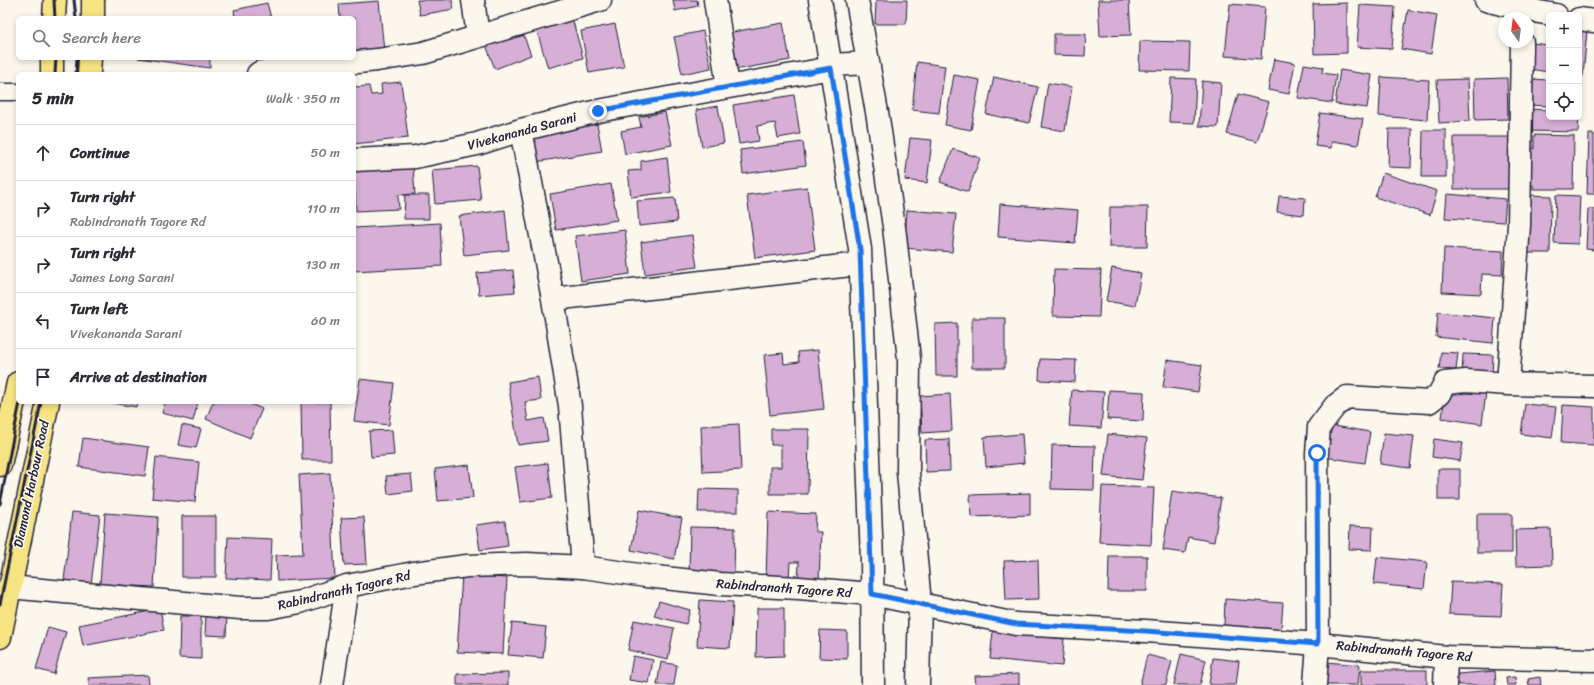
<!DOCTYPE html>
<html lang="en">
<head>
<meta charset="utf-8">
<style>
  :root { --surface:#fff; --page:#f7f7f7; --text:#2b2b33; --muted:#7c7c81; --line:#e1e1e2 }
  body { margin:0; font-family:Sriracha,sans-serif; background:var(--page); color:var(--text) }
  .controls { position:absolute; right:12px; top:12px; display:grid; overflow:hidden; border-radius:6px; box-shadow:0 2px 6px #0003 }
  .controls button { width:36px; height:36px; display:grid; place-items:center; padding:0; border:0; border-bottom:1px solid var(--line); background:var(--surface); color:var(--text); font:20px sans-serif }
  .compass { position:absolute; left:1498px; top:12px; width:36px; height:36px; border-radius:50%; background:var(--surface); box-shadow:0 2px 6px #0003; rotate:346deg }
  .stop { position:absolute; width:12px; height:12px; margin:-9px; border:3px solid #1a73e8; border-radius:50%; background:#fff }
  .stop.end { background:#1a73e8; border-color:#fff; box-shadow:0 1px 4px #0008 }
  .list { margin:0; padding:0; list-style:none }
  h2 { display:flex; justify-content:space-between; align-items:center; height:52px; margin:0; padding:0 16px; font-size:17px }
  h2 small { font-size:13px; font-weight:400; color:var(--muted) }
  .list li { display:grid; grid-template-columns:26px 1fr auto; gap:12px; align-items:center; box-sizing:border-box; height:56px; padding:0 16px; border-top:1px solid var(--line) }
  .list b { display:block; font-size:15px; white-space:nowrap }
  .list p { margin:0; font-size:13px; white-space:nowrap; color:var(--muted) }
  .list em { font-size:13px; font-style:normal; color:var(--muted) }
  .icon { flex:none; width:22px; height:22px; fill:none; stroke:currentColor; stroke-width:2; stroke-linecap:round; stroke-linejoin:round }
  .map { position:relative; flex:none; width:1594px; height:685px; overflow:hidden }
  .search { position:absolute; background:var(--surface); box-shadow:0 2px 6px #0003; left:16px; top:16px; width:340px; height:44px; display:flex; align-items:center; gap:10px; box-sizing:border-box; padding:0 14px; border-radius:6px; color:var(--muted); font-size:15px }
  .panel { position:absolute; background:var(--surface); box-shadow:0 2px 6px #0003; left:16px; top:72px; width:340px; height:332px; border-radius:6px }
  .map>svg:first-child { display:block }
  .building { fill:#d6aed6; stroke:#22223b }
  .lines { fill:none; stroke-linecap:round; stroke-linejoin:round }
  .lane-casing { stroke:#22223b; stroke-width:19 }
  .street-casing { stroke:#22223b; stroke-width:25 }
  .secondary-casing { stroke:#22223b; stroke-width:25 }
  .highway-casing { stroke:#22223b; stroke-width:25 }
  .lane { stroke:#fbf7ec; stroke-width:16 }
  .street { stroke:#fbf7ec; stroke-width:22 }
  .secondary { stroke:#fbf7ec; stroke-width:22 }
  .highway { stroke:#f6e381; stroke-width:22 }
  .rail { stroke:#22223b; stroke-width:3 }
  .route { stroke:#1a73e8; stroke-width:5 }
  .labels { text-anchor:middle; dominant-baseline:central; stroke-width:3.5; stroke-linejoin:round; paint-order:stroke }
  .street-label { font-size:13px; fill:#22223b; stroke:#fbf7ec }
</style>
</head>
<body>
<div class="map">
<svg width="1594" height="685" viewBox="0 0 1594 685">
  <rect width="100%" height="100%" fill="#fbf7ec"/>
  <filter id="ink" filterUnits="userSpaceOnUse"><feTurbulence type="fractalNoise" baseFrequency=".025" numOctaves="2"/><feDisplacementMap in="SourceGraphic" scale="8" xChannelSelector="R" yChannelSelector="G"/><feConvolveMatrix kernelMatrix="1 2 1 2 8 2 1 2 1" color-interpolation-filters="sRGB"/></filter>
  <g filter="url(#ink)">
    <path class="building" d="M417,0h35l2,9 -34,6z
      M673,0h24l1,6 -23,5z
      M876,0h31l-1,24h-31z
      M1098,0h31l2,35 -31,1z
      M379,1l5,50 -30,3v-36h-14l-1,-14z
      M267,3l4,15h-36l-1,-8z
      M1347,3v50l-33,1 -1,-50z
      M1230,4l35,3 -4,52 -36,-3z
      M1360,5l35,2 -3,42 -35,-2z
      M1408,10l29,5 -6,39 -30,-5z
      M572,18l11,40 -35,10 -12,-40z
      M783,23l7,37 -56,10 -7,-37z
      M615,24l9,43 -35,6 -8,-42z
      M1579,30l8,1 -4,45h-4z
      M522,31l9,24 -36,14 -9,-24z
      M703,31l8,37 -29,6 -8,-37z
      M1054,34h32l-1,22 -31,-1z
      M1140,41l50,1 -1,29 -50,-1z
      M1532,43l17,2v27l-20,-3z
      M138,58h72v10z
      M1274,59l21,4 -6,31 -21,-4z
      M917,62l28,4 -6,47 -27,-3z
      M1304,64l19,3 -1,6 14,2 -4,28 -34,-5z
      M1340,70l32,5 -5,33 -32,-4z
      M954,75l26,5 -9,50 -26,-5z
      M994,77l44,10 -9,36 -43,-9z
      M1381,77l48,3 -2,40 -48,-4z
      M1171,78l25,1 -2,44 -25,-1z
      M1507,78l1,41 -33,1 -1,-41z
      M1468,79l2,42 -31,2 -2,-43z
      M1530,79l19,1v26l-21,-1z
      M1202,81l19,2 -3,44 -19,-1z
      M401,82l7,56 -54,6v-57l15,-1 2,9 11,-1 -1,-10z
      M1048,83l24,4 -7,44 -24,-4z
      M1238,94l31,8 -12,40 -30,-8z
      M794,95l6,39 -22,4 -3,-15 -18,3 2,15 -20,3 -6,-39z
      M718,106l6,37 -22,4 -6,-37z
      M1528,109l21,1v7h30l-1,15 -51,-1z
      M665,112l7,33 -47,9 -4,-23 20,-4 -2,-10z
      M1320,113l43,6 -5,26 -26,-4 -1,7 -16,-2z
      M597,124l5,27 -66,11 -4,-28z
      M1389,129h23l-1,39 -23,-1z
      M1423,130h23v47h-24z
      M1589,134h5v60h-7z
      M1534,135l40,1 -1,53h-40v-4h-4l1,-37 4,1z
      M1454,137h56v52h-56z
      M910,138l22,2 -5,43 -22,-3z
      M803,142l3,23 -63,9 -3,-24z
      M953,149l27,9 -12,34 -28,-10z
      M667,157l4,35 -40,5 -3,-26 13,-1v-9z
      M477,166l4,34 -46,4 -3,-34z
      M413,167l2,27 -17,1 1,14 -43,2 -2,-40z
      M1383,173l54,18 -7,24 -55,-18z
      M611,184l6,36 -61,10 -6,-36z
      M807,187l8,63 -60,8 -8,-63z
      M1447,194l59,5 -2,23 -59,-4z
      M405,195h24v24h-25z
      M1528,195l23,1 -1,57h-24z
      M1556,195l24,1 -2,48 -24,-1z
      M1279,196l26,2 -1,17 -27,-3z
      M675,198l2,24 -38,4 -2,-25z
      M1000,204l78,6 -3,33 -77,-6z
      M1110,207h38l-1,40h-38z
      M1588,209h6v41l-8,-1z
      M505,210l4,40 -45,5 -5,-39z
      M907,210l49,4 -4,38 -48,-4z
      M440,223l2,43 -88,5v-43z
      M625,230l5,44 -49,7 -6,-45z
      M692,235l5,32 -52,7 -4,-32z
      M1444,248l59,3 -1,24 -20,-1 -1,20 -39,-2z
      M1112,268l29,5 -6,33 -29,-5z
      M1054,269l47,1 -2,47 -46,-1z
      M513,270l2,22 -36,3 -2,-22z
      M1438,312l57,6 -2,25 -57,-6z
      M972,318h33v50h-33z
      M957,323v53h-21l-1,-52z
      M818,350l6,59 -54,6 -6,-60 19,-2 1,11 15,-2 -1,-10z
      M1441,352l17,1 -2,17 -17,-1z
      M1463,354l30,1 -1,23 -30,-2z
      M1040,359l36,1 -1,22 -36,-2z
      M1167,360l35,5 -4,27 -35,-5z
      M538,377l3,23 -16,2 3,19 16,-3 4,23 -30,4 -10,-63z
      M360,379l34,4 -5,42 -35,-4z
      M1446,387l40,5 -4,32 -40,-6z
      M1072,390l32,2 -3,36 -32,-2z
      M1109,390l35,2 -1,29 -36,-2z
      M950,394l2,37 -30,2 -2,-37z
      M106,402h31l-1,5z
      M165,402h33l-5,19 -31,-8z
      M213,402h33l16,7 -12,29 -44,-19z
      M301,402h29l1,58h-29z
      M1525,404l31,3 -4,31 -31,-4z
      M1563,405l31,2v38l-33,-2z
      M739,424l2,46 -38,2 -2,-46z
      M182,425l19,4 -5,19 -18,-3z
      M1328,425l42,7 -5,31 -41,-6z
      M771,429h38l-1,65h-38v-27h11v-22h-10z
      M392,430l2,25 -23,2 -2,-26z
      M1384,433l30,3 -4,32 -30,-4z
      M1022,434l2,29 -38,4 -2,-30z
      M1108,434l39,4 -5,42 -39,-4z
      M83,438l66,9 -4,29 -66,-9z
      M949,439l1,32 -24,1 -1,-32z
      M1434,439l29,4 -3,18 -28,-4z
      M1052,445l43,1 -1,44 -43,-1z
      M156,457l43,5 -4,40 -43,-4z
      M548,463l4,35 -32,4 -5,-35z
      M469,465l4,33 -35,3 -3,-32z
      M1438,469h22v31h-22z
      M330,473l5,105 -58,3 -1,-26 27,-1 -4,-79z
      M411,474l2,17 -25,3 -2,-18z
      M1102,486l52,2 -3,57 -52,-3z
      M699,489l39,1v22h-40z
      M1172,491l49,7 -7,44 -26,-5 -3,16 -22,-3z
      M1030,493v22l-59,2 -1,-22z
      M639,510l43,8 -8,41 -43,-9z
      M72,512l28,3 -9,69 -27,-3z
      M768,512l48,2 -1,18h6l-2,48h-21l1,-18h-9l-1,17h-23z
      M105,513l53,4 -4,70 -54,-3z
      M1477,514h35v39h-35z
      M182,516h34v61h-34z
      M364,517l3,47 -23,1 -3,-47z
      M505,521l3,25 -28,4 -4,-25z
      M1350,526l23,1 -1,23 -23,-1z
      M690,527l45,1 -1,48 -45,-2z
      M1551,529l1,36 -36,1 -1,-36z
      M228,537l44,2 -2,41 -44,-2z
      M1109,556h38v35h-39z
      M1377,557l50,5 -3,27 -50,-5z
      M1038,560l1,39 -33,1 -2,-39z
      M462,575l45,3 -4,76 -46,-2z
      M1451,582l52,2 -2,32 -52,-2z
      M1225,599l58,4 -2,27 -57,-4z
      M700,600l33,2 -3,46 -33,-2z
      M659,601l31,9 -4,14 -32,-8z
      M757,608h27v48l-28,1z
      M160,609l4,21 -81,16 -4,-21z
      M206,614l21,1 -1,21 -21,-1z
      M180,616h21v43l-22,-1z
      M634,620l40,8 -6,31 -40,-9z
      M512,623l34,4 -3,31 -35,-3z
      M48,627l18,5 -12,42 -18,-5z
      M820,630l27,1v28l-28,-1z
      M993,631l71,8 -2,27 -72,-7z
      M1181,654l25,6 -6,25h-26z
      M1147,655l25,6 -6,24h-26z
      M633,656l20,4 -4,23 -20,-3z
      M1213,658l26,3 -3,24h-27z
      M661,662l16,3 -3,20h-17z
      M1326,662l34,3 -2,20h-33z
      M1361,670h66v15h-66z
      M1495,671l1,14h-38v-11z
      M508,673v12h-51v-11z
      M1019,674v11h-43l-1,-9z
      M148,675l1,10h-60l-1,-7z
      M1515,677l1,8h-9l-1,-7z
      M1540,677l1,8h-12l-1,-6z"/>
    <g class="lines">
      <defs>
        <path id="lane" d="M0,92h18"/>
        <path id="street" d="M473,0l5,36
          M715,0l13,87
          M1486,0l36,9 34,6
          M1579,19l15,2
          M258,74l3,-2 116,-12 46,-7 177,-53
          M521,130l32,169 17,107 13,161
          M354,160l61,-3 62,-13 44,-14 77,-19 233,-43
          M553,299l307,-35
          M1508,384l11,-159 3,-183
          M332,685l15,-99
          M1315,685l3,-41 -1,-191 2,-26 16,-21 12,-9 82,5 10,-8 6,-11 21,-2 42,3 86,2
          M1445,685l1,-28"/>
        <path id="secondary" d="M820,0l40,249 12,312 1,124
          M857,0l21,118 16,109 15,132 -1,113 12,132 -2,81
          M831,65l37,-2
          M9,587l231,21h28l32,-6 47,-16 67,-13 53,-7 60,-2 56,3 63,9 74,8 79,4 73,6 144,30 130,7 172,13 128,13 148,3"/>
        <path id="highway" d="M93,0v18
          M54,18l1,-18
          M52,74v-16
          M89,74l1,-16
          M0,465l18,-82
          M0,637l48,-235"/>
      </defs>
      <use href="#lane" class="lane-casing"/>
      <use href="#street" class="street-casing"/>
      <use href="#secondary" class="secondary-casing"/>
      <use href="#highway" class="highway-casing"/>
      <use href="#lane" class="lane"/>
      <use href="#street" class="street"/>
      <use href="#secondary" class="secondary"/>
      <use href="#highway" class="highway"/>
      <path class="rail" d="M54,0l1,18
        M74,0l2,18
        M55,74l1,-16
        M76,74l1,-16
        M0,504l20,-102
        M0,604l41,-202"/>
    </g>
  </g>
  <g class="lines" filter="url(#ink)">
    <path class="route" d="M598,111l233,-43 29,182 12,344 144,30 130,7 172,13 -1,-191"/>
  </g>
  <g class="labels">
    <g class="street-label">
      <text transform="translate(522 131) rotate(-15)">Vivekananda Sarani</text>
      <text transform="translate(31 484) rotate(-78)">Diamond Harbour Road</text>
      <text transform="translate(784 588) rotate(4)">Rabindranath Tagore Rd</text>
      <text transform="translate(344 590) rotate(-13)">Rabindranath Tagore Rd</text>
      <text transform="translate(1404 651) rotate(5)">Rabindranath Tagore Rd</text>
    </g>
  </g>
</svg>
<div class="controls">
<button>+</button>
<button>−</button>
<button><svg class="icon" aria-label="locate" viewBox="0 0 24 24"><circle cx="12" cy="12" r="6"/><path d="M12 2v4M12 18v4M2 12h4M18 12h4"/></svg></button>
</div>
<svg class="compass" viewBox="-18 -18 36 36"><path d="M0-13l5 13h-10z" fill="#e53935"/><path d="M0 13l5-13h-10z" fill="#7c7c81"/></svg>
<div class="stop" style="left:1317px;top:453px"></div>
<div class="stop end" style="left:598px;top:111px"></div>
<div class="search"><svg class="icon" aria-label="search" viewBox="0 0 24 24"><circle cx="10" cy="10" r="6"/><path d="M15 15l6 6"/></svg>Search here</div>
<section class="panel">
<h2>5 min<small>Walk · 350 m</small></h2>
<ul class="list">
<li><svg class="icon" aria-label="ahead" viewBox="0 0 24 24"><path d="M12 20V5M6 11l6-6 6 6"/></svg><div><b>Continue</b></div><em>50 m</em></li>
<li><svg class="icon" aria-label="right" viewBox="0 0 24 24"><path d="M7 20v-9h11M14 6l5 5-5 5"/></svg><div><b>Turn right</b><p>Rabindranath Tagore Rd</p></div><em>110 m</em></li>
<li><svg class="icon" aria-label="right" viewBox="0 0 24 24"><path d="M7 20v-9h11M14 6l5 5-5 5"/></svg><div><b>Turn right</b><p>James Long Sarani</p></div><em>130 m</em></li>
<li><svg class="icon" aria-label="left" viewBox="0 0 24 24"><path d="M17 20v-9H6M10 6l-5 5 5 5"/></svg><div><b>Turn left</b><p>Vivekananda Sarani</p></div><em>60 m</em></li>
<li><svg class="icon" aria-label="arrive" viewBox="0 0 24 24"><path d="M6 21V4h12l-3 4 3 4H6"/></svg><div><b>Arrive at destination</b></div></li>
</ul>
</section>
</div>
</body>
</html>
